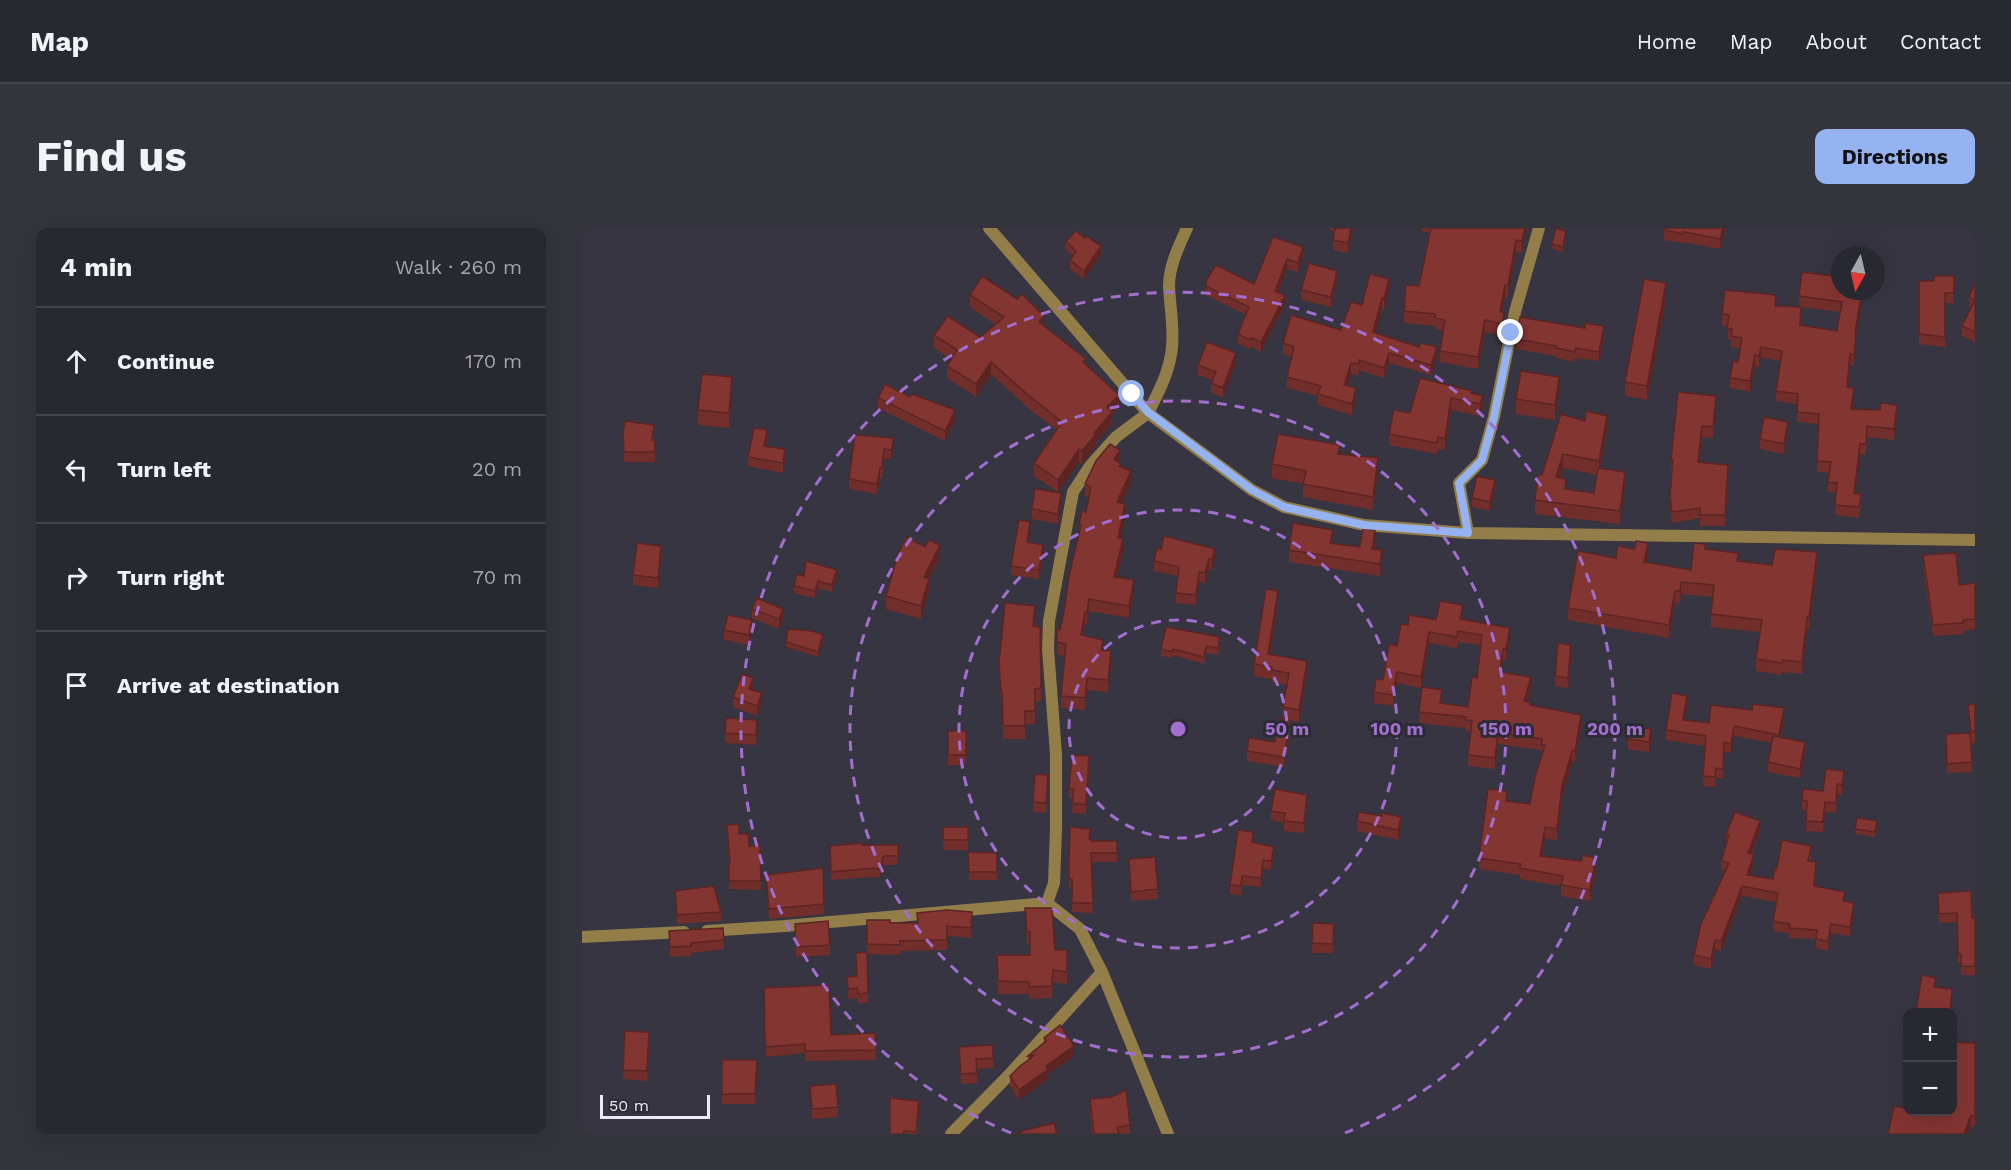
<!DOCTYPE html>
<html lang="en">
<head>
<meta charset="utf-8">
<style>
  :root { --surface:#282831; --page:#34343d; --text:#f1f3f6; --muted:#a5a6ab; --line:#44444d; --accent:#95b2f1 }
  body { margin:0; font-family:"Work Sans",sans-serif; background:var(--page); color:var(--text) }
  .controls { position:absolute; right:18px; bottom:18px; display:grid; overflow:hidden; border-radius:12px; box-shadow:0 6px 24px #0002 }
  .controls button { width:54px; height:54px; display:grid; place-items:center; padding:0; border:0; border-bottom:2px solid var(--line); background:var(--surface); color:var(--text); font:30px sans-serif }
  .compass { position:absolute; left:1249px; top:18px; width:54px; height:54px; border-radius:50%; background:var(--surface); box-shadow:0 6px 24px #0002; rotate:188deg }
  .scale { position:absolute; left:18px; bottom:15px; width:110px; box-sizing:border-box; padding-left:6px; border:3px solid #eaeaf1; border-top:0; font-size:16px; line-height:21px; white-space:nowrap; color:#eaeaf1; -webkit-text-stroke:4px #2c2b36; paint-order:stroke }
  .stop { position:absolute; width:18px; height:18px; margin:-14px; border:4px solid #95b2f1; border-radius:50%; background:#fff }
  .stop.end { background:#95b2f1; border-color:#fff; box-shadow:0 2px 6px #0008 }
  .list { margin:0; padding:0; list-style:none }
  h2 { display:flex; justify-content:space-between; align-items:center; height:78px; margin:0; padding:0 24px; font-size:26px }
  h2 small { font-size:20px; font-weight:400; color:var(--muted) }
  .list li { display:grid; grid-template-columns:39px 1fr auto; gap:18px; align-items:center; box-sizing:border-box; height:108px; padding:0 24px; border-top:2px solid var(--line) }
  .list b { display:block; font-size:22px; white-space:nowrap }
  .list em { font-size:20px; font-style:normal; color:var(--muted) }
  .icon { flex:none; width:33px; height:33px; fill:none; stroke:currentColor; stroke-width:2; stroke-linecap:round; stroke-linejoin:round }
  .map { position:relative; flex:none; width:1393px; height:906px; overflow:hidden; border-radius:12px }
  header { display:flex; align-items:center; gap:36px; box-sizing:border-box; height:84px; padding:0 30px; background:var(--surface); border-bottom:2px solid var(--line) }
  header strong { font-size:28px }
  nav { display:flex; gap:33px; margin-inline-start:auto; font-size:21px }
  .intro { display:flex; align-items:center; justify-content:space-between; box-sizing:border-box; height:144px; padding:0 36px }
  h1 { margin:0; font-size:42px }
  .button { padding:15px 27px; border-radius:12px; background:var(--accent); color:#111; font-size:21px; font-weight:700 }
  main { display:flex; gap:36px; padding:0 36px }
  aside { flex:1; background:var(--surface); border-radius:12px; box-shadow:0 6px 24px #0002 }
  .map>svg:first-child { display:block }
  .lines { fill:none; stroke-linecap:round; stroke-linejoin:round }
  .minor { stroke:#937e49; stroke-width:12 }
  .wall { fill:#712e2b; fill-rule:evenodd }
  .shaded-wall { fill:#5c2523 }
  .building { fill:#833532; stroke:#5c2523; stroke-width:1.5 }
  .route { stroke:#95b2f1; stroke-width:8 }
  .ring { fill:none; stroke:#a26ed0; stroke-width:3; stroke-dasharray:10 8 }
  .centre { fill:#a26ed0; stroke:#2c2b36; stroke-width:3 }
  .ring-label { font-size:18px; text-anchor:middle; font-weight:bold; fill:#a26ed0; stroke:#2c2b36; stroke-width:6; stroke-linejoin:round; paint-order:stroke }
</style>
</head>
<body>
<header>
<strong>Map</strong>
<nav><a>Home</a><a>Map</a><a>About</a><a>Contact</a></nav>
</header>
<div class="intro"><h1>Find us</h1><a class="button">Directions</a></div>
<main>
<aside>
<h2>4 min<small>Walk · 260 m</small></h2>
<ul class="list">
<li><svg class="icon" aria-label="ahead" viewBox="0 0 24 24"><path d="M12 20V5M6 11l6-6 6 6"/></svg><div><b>Continue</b></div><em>170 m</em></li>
<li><svg class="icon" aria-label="left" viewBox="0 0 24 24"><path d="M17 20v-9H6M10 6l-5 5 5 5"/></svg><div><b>Turn left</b></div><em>20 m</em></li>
<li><svg class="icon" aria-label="right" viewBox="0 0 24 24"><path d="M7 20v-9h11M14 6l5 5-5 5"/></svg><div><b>Turn right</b></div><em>70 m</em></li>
<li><svg class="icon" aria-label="arrive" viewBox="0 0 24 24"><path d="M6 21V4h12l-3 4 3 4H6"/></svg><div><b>Arrive at destination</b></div></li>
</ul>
</aside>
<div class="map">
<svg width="1393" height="906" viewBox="0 0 1393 906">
  <rect width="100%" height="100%" fill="#363541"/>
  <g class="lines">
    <path class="minor" d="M605,0c-8,18 -18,38 -18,58 1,21 5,41 3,61 -2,24 -13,44 -24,66l104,77 32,17 80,18 104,8 507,7
      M886,305l-9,-50 23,-23 12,-43 21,-105 24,-84
      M125,703l78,-5 262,-23
      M0,709l102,-5
      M520,744l66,162
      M369,906l57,-58 94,-104 -22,-43 -33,-26 7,-20 2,-54v-75l-8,-105 1,-28 24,-129 17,-26 26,-29 32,-24 -159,-185"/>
  </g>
  <path class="wall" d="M747,0h24l-5,25 -15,-3v-10l2,-8 -6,-2z
    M840,0h105l-5,25 -6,-1 -8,45h-3l-3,15 2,12 -2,11 -17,-3 -7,37 -38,-7v-11l3,-20 -8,-2v-3l-31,-3v-12l15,-25 7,-33 4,-20 -8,-2z
    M1082,0h61l-5,21 -36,-7v1l-20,-3z
    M984,8l-3,16 -11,-3v-5z
    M691,9l30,20 -5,15 -11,-3 -9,23 7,12 -24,48 -10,-5 -1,2 -12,-6v-9l8,-19 -40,-20v-14l48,3z
    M484,13l35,14 -17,24 -14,-10v-9l3,-4 -7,-6z
    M1372,48v27h-9v44l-26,-3v-63h15z
    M1258,49l16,57 -2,31h-4l-2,22 6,11 -1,11 44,7 -3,24 -27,-3 -1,18 -6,-1 -5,39 6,11 -2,14 -24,-3 1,-22 -8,-1 1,-19 -12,-1 2,-48 -22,-2v-18l-21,-3v-10l4,-30 -19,-4 -2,10 -4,-1 -5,26 -20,-4v-10l8,-16 2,-14 -9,-1v-7l-4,-1 1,-13 -6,-1v-11l54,-8 23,1v-11zM1219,79l40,5 -4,19 -36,-6z
    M755,53l-6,26 -30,-7v-10z
    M1393,55v59l-13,-6v-10l9,-18 -2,-1v-10z
    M807,62l-5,19h-2l-7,24 62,25 -6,17 -42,-12 -5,15 -25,-8v5l-8,-1 -4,12 9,13 -4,16 -34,-10v-9l-31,-8v-11l5,-20 -9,-3v-11l58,-13 21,-25z
    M388,67l74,31 42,39 33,42 -7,7v10l-16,18v4l-14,18 -3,-2 -21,30 -24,-16v-13l23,-33 -29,-22 -37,-34 -15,23 -29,-19v-12l4,-7 -17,-11v-13l46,2 15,-13 -25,-17z
    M1084,70l-19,102 -22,-4v-14z
    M1022,108l-5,25 -23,-3 -1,4 -19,-4v-2l-40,-7v-10z
    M654,135l-13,34 -12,-4v-10l1,-3 -14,-5v-10z
    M838,150l52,15 11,14 -3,9 -29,-6 -6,40 -7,-1 -1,5 -48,-9v-11l21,-21z
    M150,164l-3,36 -31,-3v-15z
    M977,164l-4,28 -39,-6v-15z
    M296,170l77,22 -10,21 -67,-33z
    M1134,179l-3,31 -11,-1 -3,25 29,14 -3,50h-25v-8l-28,5 -2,-16 2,-36h-1v-11z
    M979,186l46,15 -7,39 25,17 -5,39 -85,-10v-14zM981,240l34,7 -3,18 -28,-3 -6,-12z
    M1206,203l-4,23 -24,-5v-10z
    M41,206l31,1v5h1v22h-31z
    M312,210v10l-3,11h-7l-2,19h-2l-3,16 -28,-5v-10z
    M185,212l-1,6 19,13 -2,14 -35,-7v-9z
    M537,235l12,20 -9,20 3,13 -5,22 3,13 -6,26 17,15 -5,26 -40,-7 -2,13h-2l-2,12 20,14 8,13 -3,29 -21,-2 -2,20 -24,-2v-12l4,-40 -8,-2v-24h3l4,-18 15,-76v-12l7,-12 3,-14 -4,-2v-12z
    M690,236l106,8 -5,38 -70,-13v-13l-31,-6z
    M913,262l-5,21 -18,-4v-9z
    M479,275l-3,21 -26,-5v-10z
    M448,303l-2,11 15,12 -4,25 -28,-4v-9z
    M793,314l-1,7 8,13 -2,14 -91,-14v-12l71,-3z
    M1053,321l13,6 -2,8 45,7 14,-21 33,12 34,4 45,-1 -8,65h-2l-5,45 -19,-2 -1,3 -26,-4v-12l4,-27 -49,-5v-13l2,-17 -32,-3 -1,9h-5l-6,35 -101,-18v-12l48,-50z
    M1341,327l36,30 16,-2v46l-12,2v3l-30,2 -10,-70z
    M79,328l-3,32 -25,-3v-10z
    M358,330l-11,21v12l-8,28 -35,-10v-13z
    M633,331l-3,11 -3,-1 -4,14 -6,-2 -3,24 -20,-2v-10l2,-17 -24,-5v-10z
    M222,348l33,1 -5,15 -14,-4 -3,10 -21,-5v-7z
    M696,376l-8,50 37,19 -8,49 -16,-3v-12l4,-22 -15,-3v-3l-18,-3v-12z
    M170,381l31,10 -4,10 -27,-11z
    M881,388l-1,3 48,20 -4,21h-3l-2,12 30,16 -4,14 3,3 51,21 -6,36h-3l-10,35 -5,43 -12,-2 -3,18 54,12 -6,33 -29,-5v-10l-41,-7v-4l-41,-6v-11l28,-57 23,3 12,-48 -1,-6 -43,-6 -3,25 -27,-3v-11l3,-23 -6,-1v-3l-46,-5v-11l22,-9 27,4 9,-29 3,-33 -22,-3 -1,6 -28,-5 -8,45 -24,-5 -4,23 -19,-3v-11l9,-12 14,-34 11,-21 28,-5z
    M453,391l-1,8 7,61v13l-6,1v22h-10v15h-22l-1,-35h-1l-2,-41z
    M170,401l-3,16 -25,-5v-10z
    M241,412l-5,17 -32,-10v-5z
    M638,416l-2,11 -12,-2 -2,11 -31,-9v3l-12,-2v-7z
    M989,427l-3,33 -13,-2v-10z
    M171,459l-1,3 10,13 -5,13 -24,-9v-10z
    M1393,476v39h-4l1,29 -25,1 -1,-39 24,-1 -2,-28z
    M1105,478l-2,14 24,3 75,-5 -3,19 24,15 -5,26 -32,-6v-10l4,-19 -38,-7 -3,17 -7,-1 -1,27 -7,-1 -1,9 -12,-1 2,-40 -39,-6v-10z
    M175,502l-1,15 -31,-2v-10z
    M366,503h18v34h-18z
    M708,503l-6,36 -37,-6v-10l28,-9z
    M1046,511h23l-2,13 -21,-3z
    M507,538l-3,48 -14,-1 1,-14 -4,-1v-9z
    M1262,553l-2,14 -5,-1 -1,19 -11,-1 -2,20 -17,-1v-20l-4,-1v-10z
    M466,557l-2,28 -13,-1v-10z
    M725,577l-3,28 -20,-2v-8l-13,-3v-9z
    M775,593l44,6 -3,13 -41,-9z
    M145,597l12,9 10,12h11l1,44 -32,-1v-27z
    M1295,598l-2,11 -20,-3v-5z
    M361,599h25v23h-25z
    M1178,603l-8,23 2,10 -4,11 23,4 4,-11 34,-13 -1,7 6,10 -1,14 30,15 9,11 -4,24 -19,-3 -3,18 -12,-3v-9l-27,-1v-5l-16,-2v-10l3,-19 -34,-6 -21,55 -6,-2 -4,20 -17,-4v-10l31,-84 -4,-1v-9l5,-18v-9z
    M508,612l3,1h24v21h-26l2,51 -21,-1v-24h-3v-28z
    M671,615l21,13 -3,14 -8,-1 -2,18 -19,-2 -1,10 -11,-1v-9z
    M280,617h36v20h-15l-3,13 -6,-1 -43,3 -1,-34z
    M386,624l29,1v27h-28z
    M547,631l29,30v10l-27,2z
    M241,640l1,46 -55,5 -3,-44z
    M93,663l46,21v9l-44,3z
    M1356,665l34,25h3v57h-14v-13h-3l-1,-40 -18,1z
    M443,680l30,42h12v34l-14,-2 -1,16 -23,1v-5h-31l-1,-39h33v-11h-3z
    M285,692l23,3 82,-1 -1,16 -24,-2v14l-47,1v4l-33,-1z
    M731,695l21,1 -1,29h-21z
    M213,696l35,21v10l-34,2z
    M87,703l55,9v9l-33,4v3l-21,1z
    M265,749l21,16v10h-10l-1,-5 -9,1z
    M182,793l67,14 44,-2 1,27 -71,1v-8l-39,4z
    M462,810l30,18 -26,18v5l-29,21 -9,-14v-10l18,-16v-4l16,-13z
    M67,814l-2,39 -24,-2v-9z
    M1393,815v84l-67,-15h45z
    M377,819l34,11v10l-16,1v14l-16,1z
    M140,832l35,10 -2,34h-33z
    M228,858l28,21v10l-26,2z
    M508,871l40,26v9h-38l-2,-21z
    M337,883l-2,23h-27z"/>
  <path class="shaded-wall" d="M769,0h2l-5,25v-10z
    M943,0h2l-5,25v-12z
    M1141,0h2l-5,21v-10z
    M934,12v12l-8,45v-12z
    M519,18v9l-17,24v-8z
    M721,19v10l-5,15v-9z
    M705,31v10l-12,32v-10z
    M755,43v10l-6,26v-10z
    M807,51v11l-5,19v-10z
    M1084,55v15l-19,102v-14z
    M923,57v12l-5,26v-11z
    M1280,63h2l-8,43 -2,31 1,-33z
    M703,67v9l-24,48v-10z
    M800,70v11l-9,34v-11z
    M922,85v11l-2,11v-11z
    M462,88v13l-5,-7z
    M903,92v12l-7,37v-12z
    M1022,98v10l-5,25v-9z
    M855,119v11l-6,17v-10z
    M1179,119v10l-2,10v-11z
    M654,125v10l-13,34v-9z
    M807,125v10l-5,15v-10z
    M1268,126v11l-3,32v-10z
    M1173,127v11l-5,26v-11z
    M409,134v12l-15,23v-13z
    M769,135v11l-7,22v-11z
    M150,149v15l-3,36v-15z
    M977,149v15l-4,28v-15z
    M774,160v11l-4,16v-11z
    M1272,160v10l-3,22v-11z
    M537,167v12l-7,7v10l-16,18v4l-14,18v-13l12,-18 13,-26z
    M901,168v11l-3,9v-12z
    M1134,168v11l-3,31v-11z
    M869,170v12l-6,40v-11z
    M1315,177v11l-3,24v-11z
    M373,182v10l-10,21v-10z
    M1025,188v13l-8,46v-14z
    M1206,194v9l-4,23v-10z
    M1120,198v11l-4,36v-11z
    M185,202v10l-3,16v-10z
    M312,210v10l-3,11v-9z
    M1278,216v10l-6,49v-10z
    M203,221v10l-2,14v-10z
    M497,221v13l-21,30v-12z
    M538,222v12l-6,9v-12z
    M981,226v14l-7,23v-14z
    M796,230v14l-5,38v-13z
    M298,240v10l-3,16v-10z
    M549,243v12l-14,31v-12z
    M1043,244v13l-5,39v-13z
    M913,252v10l-5,21v-9z
    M479,265v10l-3,21v-10z
    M543,276v12l-7,34v-12z
    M448,294v9l-3,20v-9z
    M793,302v12l-3,19v-12z
    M541,311v12l-9,38v-12z
    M1066,315v12l-4,19v-12z
    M358,317v13l-11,21v12l-8,28v-13l3,-29z
    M461,317v9l-4,25v-9z
    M79,318v10l-3,32v-10z
    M633,321v10l-3,11v-10z
    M800,322v12l-2,14v-12z
    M1235,324v12l-8,65v-12z
    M627,331v10l-4,14v-10z
    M255,342v7l-5,15v-7z
    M617,344v9l-3,24v-10z
    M552,352v12l-5,26v-12z
    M236,353v7l-3,10v-7z
    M1099,354v12l-1,9v-12z
    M696,363v13l-10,62v-12z
    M1093,363v12l-6,35v-13z
    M507,371v12l-2,13v-12z
    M201,381v10l-4,10v-10z
    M503,384v12l-4,23v-12z
    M1225,389v12l-5,45v-12z
    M170,392v9l-3,16v-10z
    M928,400v11l-4,21v-11z
    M847,404v11l-8,45v-11z
    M241,407v5l-5,17v-5z
    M989,417v10l-3,33v-10z
    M921,421v11l-3,23v-11z
    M529,423v12l-3,29v-12z
    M725,433v12l-8,49v-12z
    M815,444v11l-4,23v-11z
    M949,449v11l-7,24v-11z
    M171,450v9l-4,12v-10z
    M505,450v12l-2,20v-12z
    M180,465v10l-5,13v-10z
    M1105,468v10l-4,24v-10z
    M1202,480v10l-5,27v-10z
    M999,487v11l-6,36v-11z
    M708,493v10l-6,36v-10z
    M1152,498v10l-3,17v-9z
    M1069,501v10l-2,13v-10z
    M916,505v11l-3,25v-11z
    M1223,514v10l-5,26v-9z
    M990,523v11l-10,35 -5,43v-11l5,-43z
    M1262,543v10l-2,14v-10z
    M725,567v10l-3,28v-10z
    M819,589v10l-3,13v-10z
    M1178,593v10l-12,31v-9z
    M963,599v11l-5,28v-10z
    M692,619v9l-3,14v-9z
    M1172,626v10l-7,20v-9z
    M301,628v9l-3,13v-9z
    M1014,630v10l-6,33v-11z
    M681,632v9l-2,18v-9z
    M1160,658v10l-21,55v-10z
    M1272,675v9l-4,24v-9z
    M1249,696v9l-3,18v-10z
    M1133,712v9l-4,20v-10z
    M1370,761v10l-1,13h-1z
    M492,818v10l-26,18v5l-29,21v-10l27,-24z
    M337,873v10l-3,23z
    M1389,887v11l-3,8h-4z"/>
  <path class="building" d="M753,0h16l-3,15 -15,-3z
    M849,0h94l-3,13 -6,-1 -8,45h-3l-5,27 4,1 -2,11 -17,-4 -7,37 -38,-6 5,-31 -10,-2v-4l-31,-3 2,-26 13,1z
    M974,0l10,3 -3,16 -11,-3z
    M1082,0h59l-3,11 -36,-7v2l-20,-4z
    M494,3l9,7 1,-2 15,10 -17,25 -14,-11 6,-9 -10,-10z
    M691,9l30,10 -5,16 -11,-4 -12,32 10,4 -24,47 -10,-4 -1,2 -12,-6 11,-27 -43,-21v-5l10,-16 38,19z
    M727,35l28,8 -6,26 -30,-7z
    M1220,44l38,5v14h22l-7,41h1l-2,23 -4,-1 -3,33 7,1 -3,21 29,1 1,-7 16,2 -3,24 -27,-3 -1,18h-6l-6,49 7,1 -2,13 -24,-2 2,-22 -9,-1 3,-20 -14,-1 2,-47 -22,-2 1,-18 -22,-3 6,-40 -21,-4 -2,9 -4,-1 -5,26 -20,-3 3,-17 5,1 4,-24 -11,-2 1,-7h-5l2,-14 -7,-1 3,-24 51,5 -1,11 26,1 -1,18 37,6 5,-29 -43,-6z
    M788,46l19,5 -5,20 -2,-1 -9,34 46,15 2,-4 16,4 -6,18 -42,-12 -5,15 -25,-8v4l-8,-1 -7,22 12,3 -4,16 -34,-10 3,-8 -34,-9 7,-30 -11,-4 8,-28 50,15 10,-28 11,3z
    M400,48l35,23 5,-5 22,22 -5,6 47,37 -3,3 36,33 -12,12 5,5 -18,21 2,1 -14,17 -3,-2 -21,31 -24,-17 28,-41 -34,-27 -37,-33 -15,22 -29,-18 10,-16 -23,-15 14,-19 32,21 24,-20 -34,-22z
    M1352,48h20v17h-9v44l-26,-3v-53h15z
    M1062,51l22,4 -19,103 -22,-4z
    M1393,55v17l-6,-3z
    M1393,72v32l-13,-6z
    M938,89l65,11v-5l19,3 -5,26 -23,-4 -1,4 -19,-4 1,-2 -41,-7z
    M625,114l29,11 -13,35 -12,-5 5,-11 -18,-7z
    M939,143l38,6 -4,28 -39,-6z
    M120,146l30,3 -3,36 -31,-3z
    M838,150l52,13 -1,2 12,3 -3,8 -29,-6 -6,41 -7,-2 -1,6 -48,-9 5,-24 16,3z
    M303,156l25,13 2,-3 43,16 -10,21 -67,-33z
    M1096,164l38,4 -3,31 -11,-1 -4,36 30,3 -3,50h-25v-7l-28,4 -2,-16 3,-36h-2z
    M1004,183l21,5 -8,45 -36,-7 -7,23 10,2 -1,10 29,4 4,-25 27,4 -5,39 -85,-11 3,-25h4l19,-61 24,7z
    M1182,189l24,5 -4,22 -24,-5z
    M43,193l29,4 -2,15h3v12h-31l-1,-18z
    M172,200l13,2 -3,16 21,3 -2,14 -35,-6z
    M696,206l62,11 -2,9 40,4 -5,39 -70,-13 3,-13 -34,-7z
    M273,207l39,3 -3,12 -7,-1 -2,19h-2l-3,16 -28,-5z
    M528,216l10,6 -6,9 7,5 -2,2 12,5 -14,31 8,2 -7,34 5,1 -9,38 20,3 -5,26 -40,-7 -2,13h-2l-4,23 22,5 -2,10 10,1 -3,29 -21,-2 -2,20 -24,-2 5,-52 -9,-2v-12h3l4,-18 5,-36 12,-51 -2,-1 3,-13 4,1 5,-25 -6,-3 11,-23z
    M895,248l18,4 -5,22 -18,-4z
    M453,261l26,4 -3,21 -26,-5z
    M437,292l11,2 -3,20 16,3 -4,25 -28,-4z
    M711,295l40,7 -3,13 30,4 3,-19 12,2 -3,19 10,1 -2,14 -91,-14z
    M582,308l51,13 -3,11 -3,-1 -4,14 -6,-1 -3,23 -20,-2 3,-26 -25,-6 3,-13 4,1z
    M325,309l18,10 4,-7 11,5 -16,32 5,2 -8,27 -35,-10 12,-42z
    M1054,313l12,2 -4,19 47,8 3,-27 11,1v5l33,4 -1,8 35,4 3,-16 42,3 -8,65h-2l-5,45 -19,-2 -1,3 -26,-4 6,-39 -51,-6 3,-29 -33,-3 -1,9h-5l-6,34 -101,-17 10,-57 38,7 2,-12 17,3z
    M55,315l24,3 -3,32 -25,-3z
    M1374,325l3,32 16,-2v36l-12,1v3l-30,2 -10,-70z
    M224,333l31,9 -5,15 -14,-4 -3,10 -21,-5 3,-12 7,2z
    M684,361l12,2 -10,63 39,7 -8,49 -16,-3 6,-34 -17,-3v-3l-18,-3z
    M175,370l26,11 -4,10 -27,-10z
    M858,373l23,4 -3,14 50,9 -4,21h-3l-3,23 31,5 -7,24 6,1v3l51,10 -6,36h-3l-10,35 -5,43 -12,-2 -5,29 41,5 2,-6 13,3 -6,32 -29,-5 2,-9 -43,-8 1,-4 -42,-6 9,-69 19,2 -1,10 24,3 5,-27 10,-32h-4l1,-6 -44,-6 -3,25 -27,-3 4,-34 -7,-1 1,-3 -47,-5 3,-25 20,3 -2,13 28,4 4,-30 5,1 5,-43 -24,-4 -1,6 -28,-5 -8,45 -24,-5 -4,23 -19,-3 2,-13 7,1 6,-36 8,2 4,-22 7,1 1,-10 27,5z
    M423,375l30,3 -2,20 7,1 1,61 -6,1v22h-10v15h-22l-1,-35h-1l-2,-28z
    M146,387l24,5 -3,15 -25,-5z
    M584,399l54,10 -2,11 -12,-2 -2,11 -31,-8v3l-12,-3z
    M206,401l25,2 10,4 -5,17 -32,-10z
    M976,415l13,2 -3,33 -13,-2z
    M160,446l11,4 -4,11 13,4 -5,13 -24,-9z
    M1090,465l15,3 -4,24 26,3 2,-18 41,5 1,-6 31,4 -5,27 -45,-9 -3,18 -7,-2 -1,27 -7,-1 -1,9 -12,-1 3,-40 -40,-6z
    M1393,476v27l-4,1 -3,-27z
    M144,490l31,2 -1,15 -31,-2z
    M696,491l12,2 -6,36 -37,-6 2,-13 26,4z
    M1048,498l21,3 -2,13 -21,-3z
    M366,503h18v24h-18z
    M1388,505l2,29 -25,2 -1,-30z
    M1191,508l32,6 -5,27 -32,-7z
    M490,527l17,1 -3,49 -14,-2 2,-14h-5z
    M1244,541l18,2 -2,14 -5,-1 -1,19 -11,-1 -2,20 -17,-1 1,-20 -5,-1 1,-11 20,2z
    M453,546l13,1 -2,28 -13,-1z
    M693,561l32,6 -3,28 -20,-2 1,-8 -14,-2z
    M777,584l23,4v-3l19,4 -3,13 -41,-9z
    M1153,584l25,9 -12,32 6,1 -7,21 26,4 2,-11h2l5,-28 29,6 -3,15 8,1 -2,24 31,6 -2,9 11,2 -4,24 -19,-3 -3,17 -12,-2 1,-9 -28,-2 1,-4 -17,-3 5,-28 -36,-7 -21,55 -6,-1 -4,19 -17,-4 7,-31 28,-61 -8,-2 8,-26 -3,-1z
    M1275,590l20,3 -2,11 -20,-3z
    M157,596v10h9l1,12h11l1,35h-32v-19h1l-3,-37z
    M361,599h25v13h-25z
    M488,599l20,2 -1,10 4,2h24v12h-26l2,50h-21v-24h-3v-19z
    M656,602l15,2 -1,10 22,5 -3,14 -8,-1 -2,18 -19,-2 -1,10 -11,-1z
    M280,615v2h36v11h-15l-3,13 -6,-1 -43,4 -1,-26z
    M386,624l29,1v19h-28z
    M573,629l3,32 -27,3 -2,-33z
    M241,640l1,36 -55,5 -3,-34z
    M132,658l7,26 -44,3 -2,-24z
    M1389,663l1,27h3v48h-14v-12l-3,-1 -1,-40 -18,1 -1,-21z
    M443,680h27l3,42h12v22l-14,-2 -1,16 -23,1v-5l-31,-1 -1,-26h33v-23h-3z
    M365,682l25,2 -1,16 -24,-2v14l-47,1v4l-33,-1v-24h23v3h28l-1,-10z
    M246,693l2,24 -34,2 -1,-23z
    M731,695l21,1 -1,20 -21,-1z
    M141,700l1,12 -33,3v3l-21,1 -1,-16z
    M285,724l1,41 -10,1 -1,-6 -9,1 -1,-12 10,-1 -1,-23z
    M1340,747l14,3 -2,9 18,2 -2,23h-34z
    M247,757l2,50 44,-2 1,17 -71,1v-7l-39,3 -2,-26h1l-1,-33z
    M478,797l14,21 -28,20 2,3 -29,21 -9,-14 10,-10 15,-11 -7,1 18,-15 -2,-3z
    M43,803l24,1 -2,39 -24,-1z
    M1371,814l22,1v74l-4,-2 -7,19h-76l6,-28 14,3v3h45z
    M411,817v13l-17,1 1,14 -16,1 -2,-27z
    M140,832h35l-2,34h-33z
    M254,856l2,23 -26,2 -2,-23z
    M544,862l4,35 -13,2 2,7h-25l-4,-35 22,-2z
    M308,870l29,3 -3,31 -12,-1v3h-14z
    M472,895l3,11h-41l9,-4z"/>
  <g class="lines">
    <path class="route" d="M550,166l16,18 104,78 32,17 80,18 104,8 -9,-50 23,-23 12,-43 17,-84"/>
  </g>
  <g class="ring">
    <circle cx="596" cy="501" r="109"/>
    <circle cx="596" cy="501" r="219"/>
    <circle cx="596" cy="501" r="328"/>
    <path d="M429 905A437 437 0 1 1 763 905"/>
  </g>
  <circle cx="596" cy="501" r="9" class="centre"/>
  <g class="ring-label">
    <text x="705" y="507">50 m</text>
    <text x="815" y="507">100 m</text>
    <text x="924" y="507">150 m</text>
    <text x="1033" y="507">200 m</text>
  </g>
</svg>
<div class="controls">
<button>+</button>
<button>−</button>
</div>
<svg class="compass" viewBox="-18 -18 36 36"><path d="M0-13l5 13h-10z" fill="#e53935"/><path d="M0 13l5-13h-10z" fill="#a5a6ab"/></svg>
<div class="scale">50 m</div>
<div class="stop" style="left:550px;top:166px"></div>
<div class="stop end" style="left:929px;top:105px"></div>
</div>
</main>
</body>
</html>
